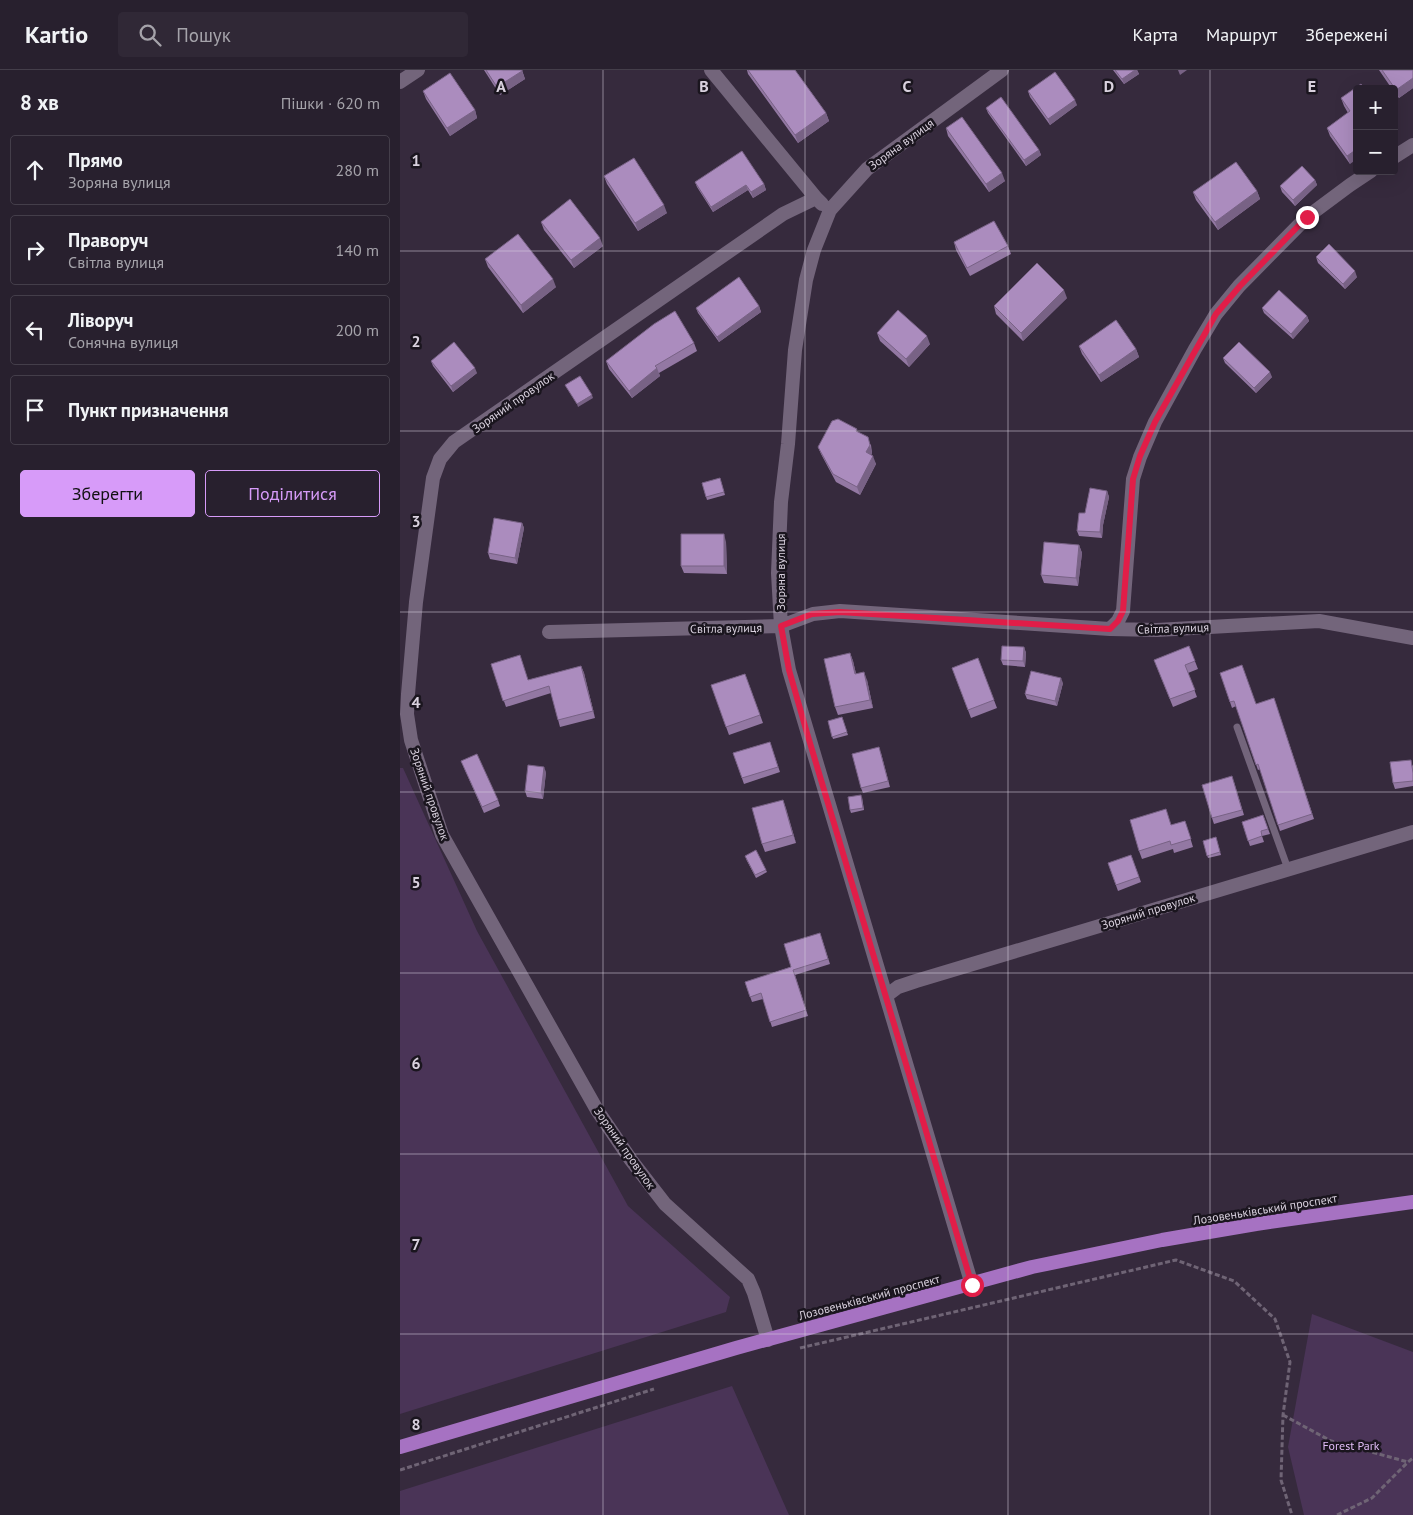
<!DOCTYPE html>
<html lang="uk">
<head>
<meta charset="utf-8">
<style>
  :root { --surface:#28202e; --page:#302836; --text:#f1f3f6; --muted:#a5a3aa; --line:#443e4a; --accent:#d79bf9 }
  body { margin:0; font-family:"PT Sans",sans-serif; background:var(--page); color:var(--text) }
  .controls { position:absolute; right:15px; top:15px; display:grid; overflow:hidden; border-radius:5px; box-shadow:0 5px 20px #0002 }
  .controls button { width:45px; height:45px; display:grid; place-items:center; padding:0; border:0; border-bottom:1px solid var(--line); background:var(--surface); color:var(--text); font:25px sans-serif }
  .stop { position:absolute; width:15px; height:15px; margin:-11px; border:4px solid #e11d48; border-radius:50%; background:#fff }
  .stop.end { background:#e11d48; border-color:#fff; box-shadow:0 1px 5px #0008 }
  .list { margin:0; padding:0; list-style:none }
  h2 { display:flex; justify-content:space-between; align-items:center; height:65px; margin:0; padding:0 20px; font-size:21px }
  h2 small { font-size:16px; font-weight:400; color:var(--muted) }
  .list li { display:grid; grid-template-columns:32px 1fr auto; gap:15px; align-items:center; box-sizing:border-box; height:70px; margin:0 10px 10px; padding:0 10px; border:1px solid var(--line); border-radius:5px }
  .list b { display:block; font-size:19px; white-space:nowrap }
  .list p { margin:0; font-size:16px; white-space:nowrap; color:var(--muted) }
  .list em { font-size:16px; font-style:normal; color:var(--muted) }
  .actions { display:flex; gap:10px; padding:15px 20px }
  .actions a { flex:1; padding:11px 0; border:1px solid var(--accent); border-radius:5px; text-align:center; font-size:18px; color:var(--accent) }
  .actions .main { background:var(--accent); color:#111 }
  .icon { flex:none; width:28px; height:28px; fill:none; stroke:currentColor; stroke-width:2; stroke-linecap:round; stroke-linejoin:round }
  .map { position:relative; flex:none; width:1013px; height:1445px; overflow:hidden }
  header { display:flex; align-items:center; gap:30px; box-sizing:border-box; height:70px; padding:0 25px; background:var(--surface); border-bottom:1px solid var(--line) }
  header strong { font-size:24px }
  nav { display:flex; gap:28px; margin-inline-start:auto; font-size:18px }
  .search { width:350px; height:45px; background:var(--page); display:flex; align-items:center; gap:12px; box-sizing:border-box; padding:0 18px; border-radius:5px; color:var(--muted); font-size:19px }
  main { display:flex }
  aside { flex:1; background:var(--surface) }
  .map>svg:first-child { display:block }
  .green { fill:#4a3457 }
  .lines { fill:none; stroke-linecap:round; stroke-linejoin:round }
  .path { stroke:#6f6475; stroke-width:3; stroke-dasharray:5 2.5; stroke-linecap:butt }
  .service { stroke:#73657b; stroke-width:7 }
  .minor { stroke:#73657b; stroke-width:14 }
  .trunk { stroke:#a672c2; stroke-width:14 }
  .wall { fill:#9378a3 }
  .shaded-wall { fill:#786285 }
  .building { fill:#ab8cbe; stroke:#786285 }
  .route { stroke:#e11d48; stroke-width:6 }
  .grid { fill:none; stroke:#d9d1de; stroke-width:1; stroke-opacity:0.55 }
  .labels { text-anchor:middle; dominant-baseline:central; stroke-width:5; stroke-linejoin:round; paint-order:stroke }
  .street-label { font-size:12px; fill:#d9d1de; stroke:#1a151e }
  .park-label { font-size:12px; fill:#e0bcf6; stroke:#1a151e }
  .grid-label { font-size:16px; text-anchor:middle; font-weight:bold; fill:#d9d1de; stroke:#1a151e; stroke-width:5; stroke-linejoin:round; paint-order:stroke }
</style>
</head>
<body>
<header>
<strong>Kartio</strong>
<div class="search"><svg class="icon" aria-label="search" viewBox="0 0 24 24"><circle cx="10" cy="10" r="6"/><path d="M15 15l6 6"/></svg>Пошук</div>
<nav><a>Карта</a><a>Маршрут</a><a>Збережені</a></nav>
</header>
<main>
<aside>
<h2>8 хв<small>Пішки · 620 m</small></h2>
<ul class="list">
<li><svg class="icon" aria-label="ahead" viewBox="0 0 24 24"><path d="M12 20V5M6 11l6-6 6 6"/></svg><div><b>Прямо</b><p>Зоряна вулиця</p></div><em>280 m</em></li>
<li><svg class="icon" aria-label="right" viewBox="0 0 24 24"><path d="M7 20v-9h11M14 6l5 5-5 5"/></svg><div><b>Праворуч</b><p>Світла вулиця</p></div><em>140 m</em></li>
<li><svg class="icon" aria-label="left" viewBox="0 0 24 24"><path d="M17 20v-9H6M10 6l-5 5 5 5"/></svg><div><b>Ліворуч</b><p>Сонячна вулиця</p></div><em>200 m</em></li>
<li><svg class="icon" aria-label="arrive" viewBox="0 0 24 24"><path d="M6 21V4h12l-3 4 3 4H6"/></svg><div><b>Пункт призначення</b></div></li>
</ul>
<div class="actions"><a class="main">Зберегти</a><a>Поділитися</a></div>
</aside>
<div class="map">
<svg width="1013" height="1445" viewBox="0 0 1013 1445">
  <rect width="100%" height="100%" fill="#362a3d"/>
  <path class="green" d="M0,698h3l74,163 151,275 102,91 -4,15 -326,102z
    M912,1244l101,38v163h-109l-16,-68z
    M332,1316l57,129h-389v-24z"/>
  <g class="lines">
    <path class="path" d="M400,1278l376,-88 58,21 41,38 15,43 -7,53 -2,65 11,35
      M883,1345l48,26 77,21
      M0,1400l254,-81
      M937,1445l35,-17 36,-36 5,-4"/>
    <path class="service" d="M837,657l51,142"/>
    <path class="minor" d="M311,0l105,128 6,6
      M0,12l18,-12
      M994,87l19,-12
      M710,559l8,-8 5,-10 10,-132 7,-22 15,-35 40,-73 21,-35 23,-28 68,-69 43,-32 21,-14
      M149,562l232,-6 32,-12 27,-3 270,18 47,1 162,-9 94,17
      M486,926l12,-9 18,-6 497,-149
      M572,1215l-183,-615 -8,-44 -3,-53 3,-71 7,-58 7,-94 11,-70 8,-30 16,-40 37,-41 135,-99
      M368,1270l-14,-47 -6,-14 -83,-75 -34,-44 -34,-50 -155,-275 -31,-95 -4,-26 1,-20 8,-92 17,-124 7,-19 14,-17 329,-228 33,-16"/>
    <path class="trunk" d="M0,1377l336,-99 296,-81 130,-27 94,-16 157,-22"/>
  </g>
  <path class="wall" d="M84,0h38l3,9 -25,16z
    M347,0h48l31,43 3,8 -31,22 -50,-69z
    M713,0h24l2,4 -15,10z
    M979,0h34v18l-14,10 -5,-6v-3h-2z
    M965,19l-15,75 -20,-28 -3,-8 21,-15 -4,-7 -3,-8z
    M23,21l52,19 2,8 -27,18 -24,-37z
    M628,21l49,14 -27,20 -20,-28z
    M586,38l53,42 2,5 -15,11 -38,-53z
    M546,58l59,53 -16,11 -41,-56z
    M204,106l63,37 -29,18 -31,-47z
    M915,110l2,5 -22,21 -13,-14 -2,-6z
    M295,112l69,2 2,6 -13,8 -5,-8 -35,22 -16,-25z
    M857,121l3,8 -42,31 -22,-30 -3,-8z
    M141,152l62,24 -29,22 -30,-38z
    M554,172l54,4 3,8 -41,22 -14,-26z
    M916,187l41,20 -12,12 -27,-26z
    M85,189l71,28 -33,26 -35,-46z
    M667,228l-44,43 -27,-27 -2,-8z
    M359,236l2,6 -42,30 -21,-29 -2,-5z
    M862,238l45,8 2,5 -16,18 -29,-26z
    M477,263l53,11 -21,23 -29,-26z
    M294,273l3,8 -38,22 1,3 -28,22 -23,-29 -3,-8z
    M679,276l57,3 3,8 -38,25 -19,-28z
    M823,288l49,19 -16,16 -31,-30z
    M31,291l46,12 -24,19 -20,-26z
    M458,362l13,13 1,8 -1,2 5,9 -16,31 -24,-13 -15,-28 -3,-7z
    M320,408l5,17 -18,5 -5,-17z
    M707,421l2,6 -6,28 -1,13 -23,-2 -2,-5 8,-18z
    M122,453l2,5 -7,36 -27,-5 -2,-6z
    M326,472l1,32 -43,-1 -3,-7z
    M679,475l3,8 -4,33 -34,-3 -3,-8z
    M789,576l9,23 -10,4 9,24 -24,10 -19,-47z
    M624,577l2,6 -1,14 -22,-2 -2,-5z
    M450,583l3,8 3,13 11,6 6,28 -35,7 -3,-8z
    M578,588l19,50 -26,10 -19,-50z
    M91,594l37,16 53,-14 3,7 11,45 -35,9 -9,-34 -45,14z
    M820,603l36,31 18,-6 40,121 -34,12 -20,-62 -2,1 -22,-64 -4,2z
    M345,604l18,49 -34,12 -18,-50z
    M663,613l-6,23 -30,-7 -2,-5z
    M442,647l6,18 -15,4 -5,-18z
    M370,672l10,30 -36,12 -11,-31z
    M481,683l9,34 -27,6 -2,-5z
    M61,691l37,39 2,6 -16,7z
    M1013,695v21l-18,3 -2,-6z
    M146,702l-3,27 -16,-2 -2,-6z
    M834,712l10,33 -30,9 -2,-6z
    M462,727l2,13 -13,3 -1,-3z
    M383,730l13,43 -31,9 -3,-8z
    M863,745l7,19 -8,2 2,6 -14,4 -8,-24z
    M785,751l8,26 -19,6 -1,-4 -31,10 -3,-8 32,-26z
    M816,767l5,18 -13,3 -5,-17z
    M731,785l10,27 -23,9 -10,-28z
    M346,789l20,11 1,2 -11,6z
    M420,863l10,31 -35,11 13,41 -36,11 -9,-28 -11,3 -7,-20 46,-15z"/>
  <path class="shaded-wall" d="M735,0h2l2,4 -15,10 -2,-5z
    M778,0h9l-7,5z
    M122,1l3,8 -25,16 -3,-8z
    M1013,8v10l-14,10 -3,-8z
    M675,30l2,5 -27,20 -2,-6z
    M75,40l2,8 -27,18 -3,-8z
    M426,43l3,8 -31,22 -3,-8z
    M994,62h1l3,8 -4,2z
    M957,79v10l-7,5 -3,-8z
    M639,80l2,5 -15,11 -2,-6z
    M602,103l3,8 -16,11 -3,-8z
    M915,110l2,5 -22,21 -2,-6z
    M364,114l2,6 -13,8 -2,-6z
    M346,115l2,5 -35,22 -2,-5z
    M857,121l3,8 -42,31 -3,-8z
    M264,135l3,8 -29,18 -3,-8z
    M200,168l3,8 -29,22 -3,-8z
    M955,201l2,6 -12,12 -2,-5z
    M153,209l3,8 -33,26 -2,-8z
    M664,220l3,8 -44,43 -2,-8z
    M359,236l2,6 -42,30 -2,-5z
    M907,246l2,5 -16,18 -2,-5z
    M527,266l3,8 -21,23 -3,-8z
    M736,279l3,8 -38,25 -2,-7z
    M75,298l2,5 -24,19 -2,-6z
    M257,298l3,8 -28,22 -3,-7z
    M870,302l2,5 -16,16 -2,-5z
    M192,325l1,3 -15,9 -1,-3z
    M468,367l4,16 -3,7 -3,-8z
    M473,386l3,8 -16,31 -3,-8z
    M707,421l2,6 -6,28 -1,13 -2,-6 1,-12z
    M122,453l2,5 -7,36 -2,-6z
    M324,464l2,8 1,32 -3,-8z
    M679,475l3,8 -4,33 -2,-8z
    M624,577l2,6 -1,14 -2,-6z
    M450,583l3,8 5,21 -3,-8z
    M181,596l3,7 11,45 -2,-7z
    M464,602l3,8 6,28 -3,-8z
    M661,608l2,5 -6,23 -2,-5z
    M144,697l2,5 -3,27 -2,-6z
    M383,730l3,8 10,35 -3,-8z"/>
  <path class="building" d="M86,0h36v1l-25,16z
    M348,0h47l31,43 -31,22z
    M715,0h20l-13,9z
    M982,0h31v8l-17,12z
    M655,2l20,28 -27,19 -20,-28z
    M50,3l25,37 -28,18 -24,-37z
    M961,14l4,5h-8v60l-10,7 -20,-28 23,-17 -9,-13z
    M601,27l38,53 -15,10 -38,-52z
    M562,47l40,56 -16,11 -40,-56z
    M342,81l22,33 -13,8 -5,-7 -35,22 -16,-25z
    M234,88l30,47 -29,18 -31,-47z
    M836,92l21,29 -42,31 -22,-30z
    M902,96l13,14 -22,20 -13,-14z
    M170,129l30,39 -29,22 -30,-38z
    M594,151l14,25 -41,22 -13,-26z
    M118,164l35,45 -32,26 -36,-46z
    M929,174l26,27 -12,13 -27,-27z
    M637,193l27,27 -43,43 -27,-27z
    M339,207l20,29 -42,31 -21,-29z
    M879,220l28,26 -16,18 -29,-26z
    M498,240l29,26 -21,23 -29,-26z
    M275,241l19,32 -39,23 2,2 -28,23 -23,-30 48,-37z
    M716,250l20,29 -37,26 -20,-29z
    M54,272l21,26 -24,18 -20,-25z
    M839,272l31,30 -16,16 -31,-30z
    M180,306l12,19 -15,9 -12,-19z
    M438,349l19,10 -1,2 12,6 2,8 -4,7 7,4 -16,31 -24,-13 -15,-27 14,-26z
    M320,408l4,14 -18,5 -4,-14z
    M690,418l17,3 -6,29 -1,12 -23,-1 2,-18h6z
    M94,448l28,5 -7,35 -27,-5z
    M281,464h43v32h-43z
    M644,472l35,3 -3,33 -35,-3z
    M602,576l22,1 -1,14 -22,-1z
    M789,576l6,15 -10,4 10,25 -25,9 -16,-39z
    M450,583l5,21 9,-2 6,28 -35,7 -11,-48z
    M120,585l8,25 53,-14 12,45 -35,9 -9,-34 -46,15 -12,-37z
    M578,588l16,42 -26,10 -16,-42z
    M842,595l14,39 18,-6 38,116 -34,11 -20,-61 -2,1 -22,-64 -4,1 -10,-29z
    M631,601l30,7 -6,23 -30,-7z
    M345,604l15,41 -34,12 -15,-42z
    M442,647l5,15 -15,5 -4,-16z
    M370,672l8,25 -36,11 -9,-25z
    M479,677l9,34 -27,7 -9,-34z
    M77,684l21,46 -16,7 -21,-46z
    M1011,690l2,13v8l-20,2 -3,-21z
    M128,695l16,2 -3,26 -16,-2z
    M832,706l10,34 -30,8 -10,-33z
    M461,725l2,13 -13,2 -2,-13z
    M383,730l10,35 -31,9 -10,-36z
    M766,739l5,16 14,-4 6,18 -20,6 -1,-4 -31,10 -9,-31z
    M863,745l5,14 -7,2 1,5 -14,5 -6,-19z
    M816,767l4,15 -13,4 -4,-15z
    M356,780l10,20 -11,5 -10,-19z
    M731,785l8,22 -23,8 -8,-22z
    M420,863l8,26 -35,11 13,40 -36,12 -9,-29 -11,4 -5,-15 46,-15 -7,-23z"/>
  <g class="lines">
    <path class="route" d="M572,1215l-165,-552 -18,-63 -8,-44 31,-12 28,-2 270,17 8,-8 5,-10 10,-132 7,-23 15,-34 61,-108 24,-28 67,-69"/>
  </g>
  <path class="grid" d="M203,0v1445M405,0v1445M608,0v1445M810,0v1445M0,181h1013M0,361h1013M0,542h1013M0,722h1013M0,903h1013M0,1084h1013M0,1264h1013"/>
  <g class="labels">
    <g class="street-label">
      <text transform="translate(501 74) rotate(-36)">Зоряна вулиця</text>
      <text transform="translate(113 332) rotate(-35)">Зоряний провулок</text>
      <text transform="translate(380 502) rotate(-90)">Зоряна вулиця</text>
      <text transform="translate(326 558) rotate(-1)">Світла вулиця</text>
      <text transform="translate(773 558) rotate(-2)">Світла вулиця</text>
      <text transform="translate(30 724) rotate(71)">Зоряний провулок</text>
      <text transform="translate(748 841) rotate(-17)">Зоряний провулок</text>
      <text transform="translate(225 1078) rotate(55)">Зоряний провулок</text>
      <text transform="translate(865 1139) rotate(-9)">Лозовеньківський проспект</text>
      <text transform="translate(469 1227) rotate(-15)">Лозовеньківський проспект</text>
    </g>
    <g class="park-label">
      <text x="951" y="1375">Forest Park</text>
    </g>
  </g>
  <g class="grid-label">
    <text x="101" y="22">A</text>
    <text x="304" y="22">B</text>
    <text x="507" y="22">C</text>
    <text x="709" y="22">D</text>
    <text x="912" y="22">E</text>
    <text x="16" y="96">1</text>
    <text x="16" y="277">2</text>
    <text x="16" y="457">3</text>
    <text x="16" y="638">4</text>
    <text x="16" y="818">5</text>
    <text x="16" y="999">6</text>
    <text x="16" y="1180">7</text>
    <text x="16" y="1360">8</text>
  </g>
</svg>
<div class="controls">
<button>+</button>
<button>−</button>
</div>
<div class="stop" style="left:572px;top:1215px"></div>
<div class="stop end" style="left:907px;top:147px"></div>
</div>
</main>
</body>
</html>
